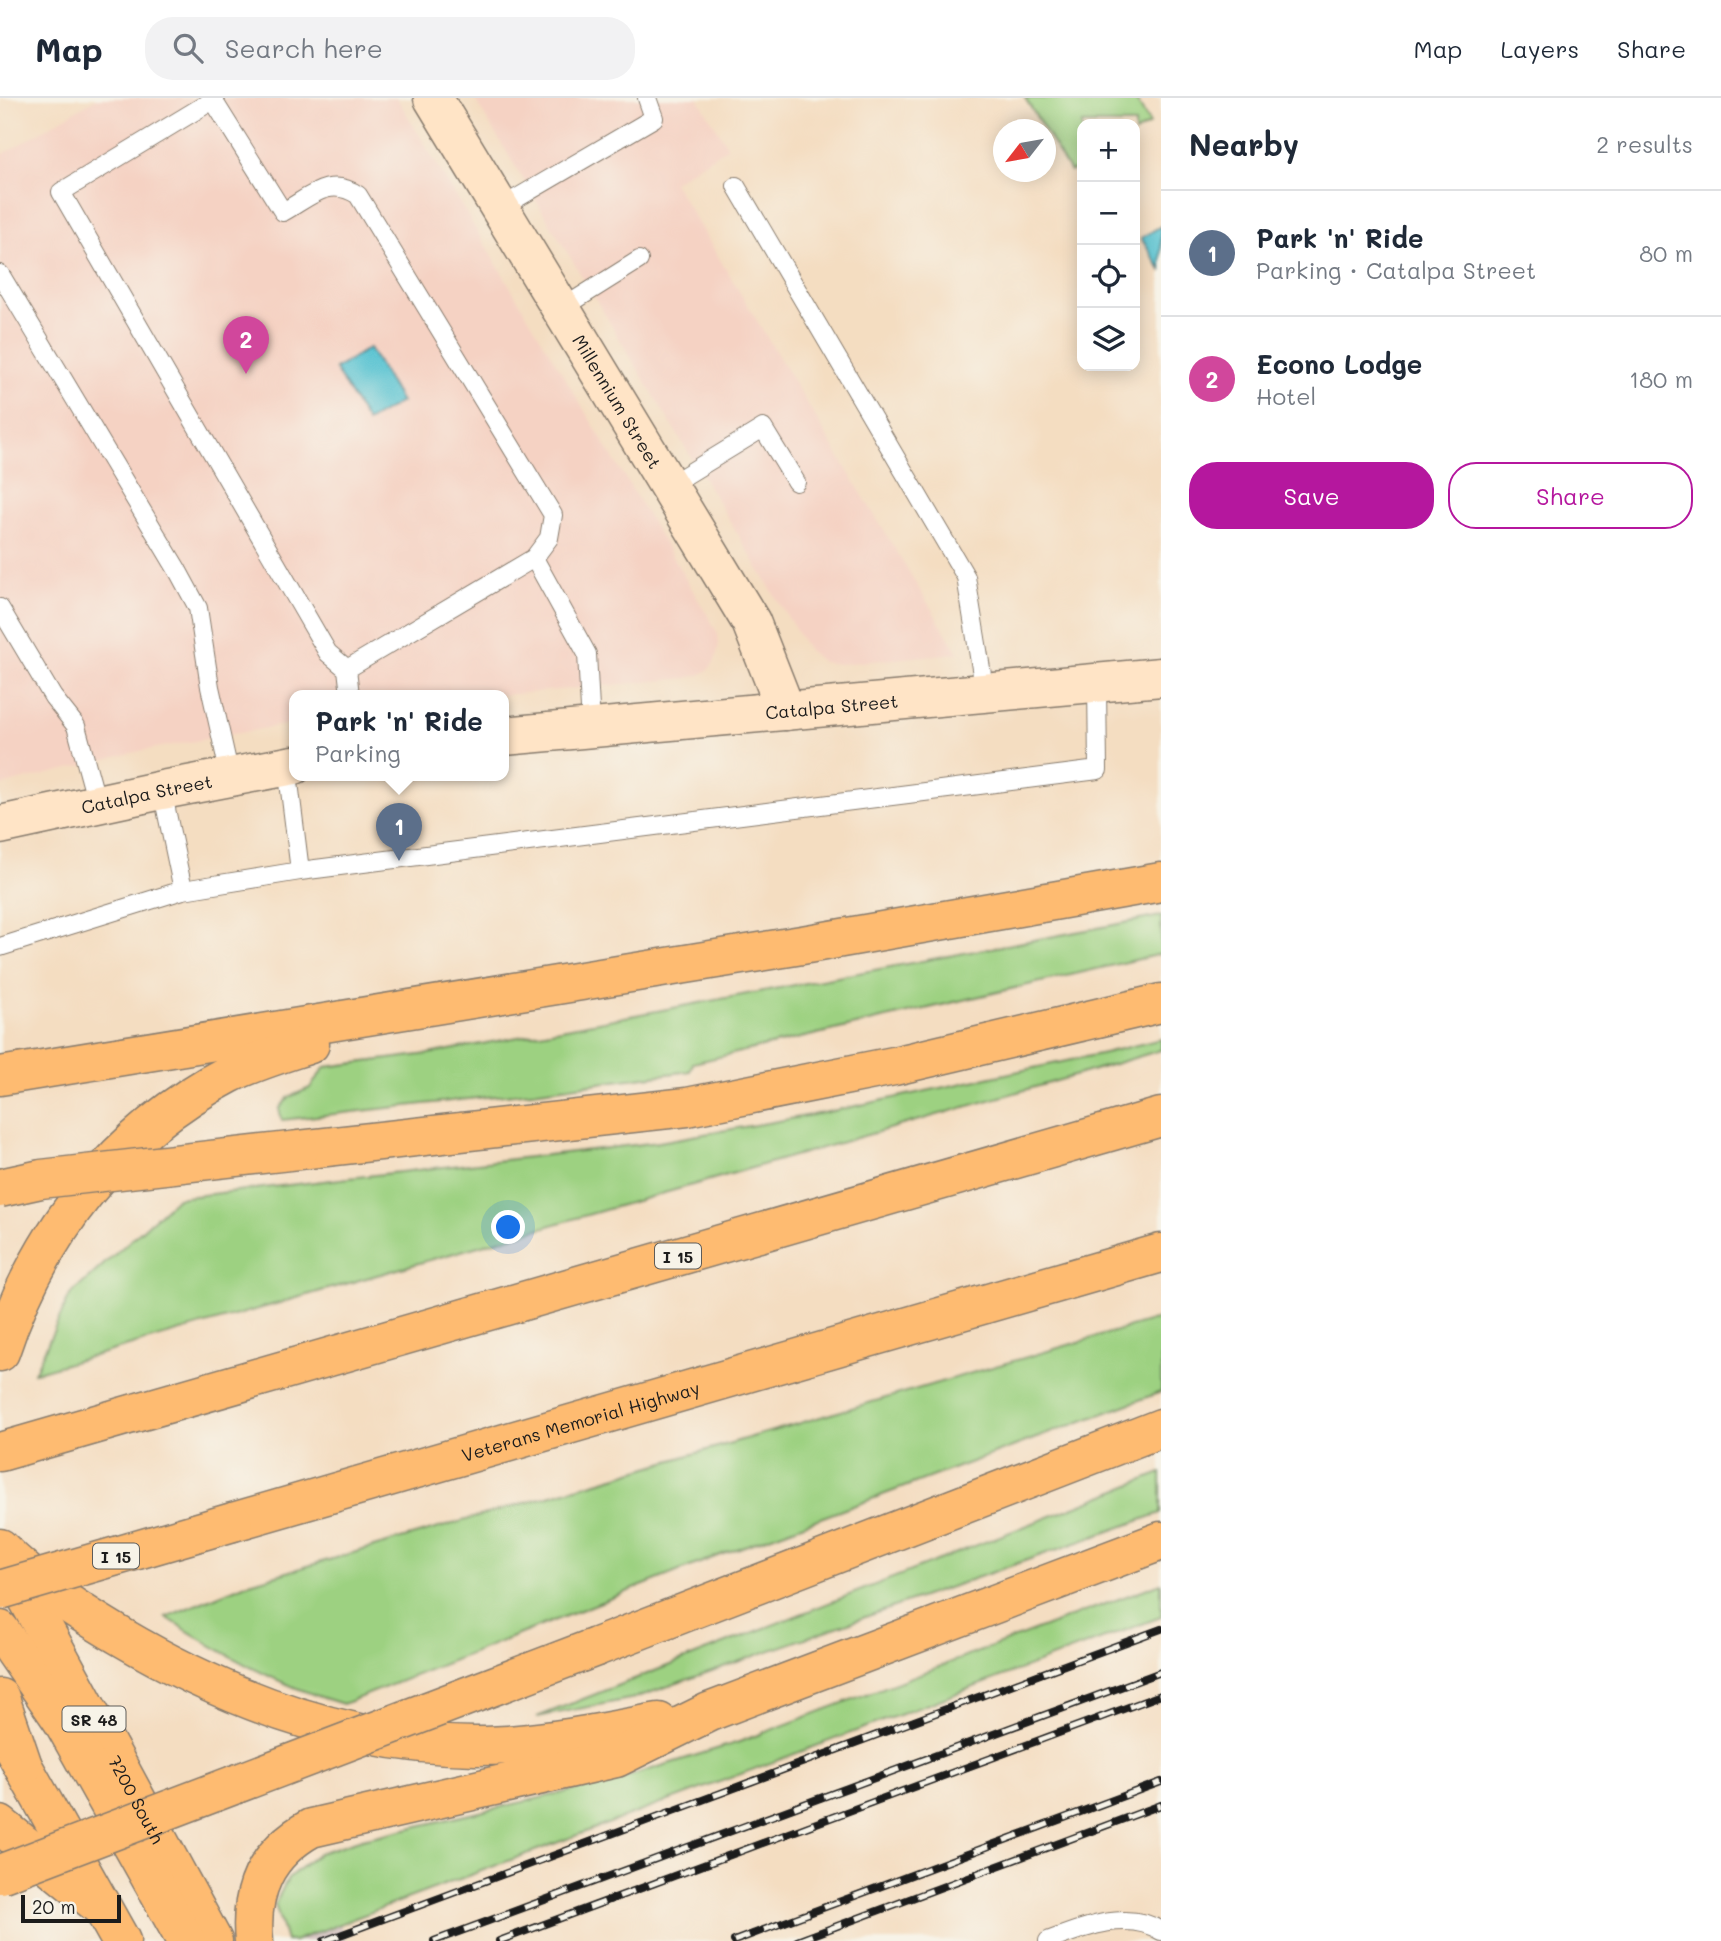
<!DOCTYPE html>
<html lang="en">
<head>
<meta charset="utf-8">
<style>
  :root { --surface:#fff; --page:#f2f2f3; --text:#1f2937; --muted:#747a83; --line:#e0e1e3; --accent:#b5179e }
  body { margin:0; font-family:Mali,sans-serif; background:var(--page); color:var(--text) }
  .controls { position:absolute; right:21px; top:21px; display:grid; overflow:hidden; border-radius:14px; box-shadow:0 4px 18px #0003 }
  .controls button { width:63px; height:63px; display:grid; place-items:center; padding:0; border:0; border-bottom:2px solid var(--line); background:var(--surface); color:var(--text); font:35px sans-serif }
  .compass { position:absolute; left:993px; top:21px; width:63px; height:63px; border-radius:50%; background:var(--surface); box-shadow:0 4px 18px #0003; rotate:239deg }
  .scale { position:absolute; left:21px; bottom:18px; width:100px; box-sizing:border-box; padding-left:7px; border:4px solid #1c1c1c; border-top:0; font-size:19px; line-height:24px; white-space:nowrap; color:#1c1c1c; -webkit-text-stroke:5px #f7f3e8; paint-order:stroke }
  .you { position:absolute; left:509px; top:1130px; width:24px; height:24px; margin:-18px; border:5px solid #fff; border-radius:50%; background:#1a73e8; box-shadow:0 0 0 10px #1a73e833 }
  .badge { display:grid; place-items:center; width:46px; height:46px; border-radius:50%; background:var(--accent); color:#fff; font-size:23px; font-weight:700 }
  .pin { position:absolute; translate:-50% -58px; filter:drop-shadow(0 2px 4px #0008) }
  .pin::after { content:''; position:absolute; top:37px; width:24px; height:21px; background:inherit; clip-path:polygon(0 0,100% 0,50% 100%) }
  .popup { position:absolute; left:289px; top:592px; width:220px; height:91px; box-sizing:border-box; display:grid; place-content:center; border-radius:14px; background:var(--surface); filter:drop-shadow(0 2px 5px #0005); font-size:23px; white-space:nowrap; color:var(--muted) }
  .popup b { font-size:26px; color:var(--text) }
  .popup::after { content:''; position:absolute; left:50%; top:100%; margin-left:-14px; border:14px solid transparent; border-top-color:var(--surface) }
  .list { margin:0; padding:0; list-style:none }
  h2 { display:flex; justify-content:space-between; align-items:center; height:91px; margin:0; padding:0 28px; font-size:30px }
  h2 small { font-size:23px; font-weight:400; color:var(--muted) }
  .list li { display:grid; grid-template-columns:46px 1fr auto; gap:21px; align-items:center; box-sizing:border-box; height:126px; padding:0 28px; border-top:2px solid var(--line) }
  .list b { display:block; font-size:26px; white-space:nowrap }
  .list p { margin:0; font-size:23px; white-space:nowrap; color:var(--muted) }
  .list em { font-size:23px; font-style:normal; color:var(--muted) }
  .actions { display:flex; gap:14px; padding:21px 28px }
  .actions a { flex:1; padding:16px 0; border:2px solid var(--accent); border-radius:28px; text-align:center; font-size:24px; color:var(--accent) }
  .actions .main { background:var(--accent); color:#fff }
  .icon { flex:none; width:38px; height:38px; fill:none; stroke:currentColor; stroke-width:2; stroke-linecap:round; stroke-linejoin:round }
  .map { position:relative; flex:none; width:1161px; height:1843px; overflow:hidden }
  header { display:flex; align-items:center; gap:42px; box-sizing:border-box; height:98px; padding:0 35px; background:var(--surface); border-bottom:2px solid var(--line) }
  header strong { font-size:33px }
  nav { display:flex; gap:38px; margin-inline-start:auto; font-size:24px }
  .search { width:490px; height:63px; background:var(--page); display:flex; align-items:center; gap:18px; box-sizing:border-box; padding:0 24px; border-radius:28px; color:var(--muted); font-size:26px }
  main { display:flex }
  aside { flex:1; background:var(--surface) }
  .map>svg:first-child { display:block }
  .built { fill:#f5d2c3 }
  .industrial { fill:#d1bfbd }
  .green { fill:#9dd181; stroke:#5c764e; stroke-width:2 }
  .water { fill:#58c3d2; stroke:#3a7077; stroke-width:2 }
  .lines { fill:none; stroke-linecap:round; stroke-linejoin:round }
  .lane-casing { stroke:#887c6e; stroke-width:20 }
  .secondary-casing { stroke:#887c6e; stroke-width:41 }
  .primary-casing { stroke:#887c6e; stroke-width:41 }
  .highway-casing { stroke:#887c6e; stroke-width:41 }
  .lane { stroke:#fff; stroke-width:18 }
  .secondary { stroke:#ffe4c6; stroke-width:38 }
  .primary { stroke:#febb71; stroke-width:38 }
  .highway { stroke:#febb71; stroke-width:38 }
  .rail-casing { stroke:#1c1c1c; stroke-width:8 }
  .rail { stroke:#f7f3e8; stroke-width:5; stroke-dasharray:16; stroke-linecap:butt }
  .highway-bridge-casing { stroke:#887c6e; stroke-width:41; stroke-linecap:butt }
  .highway-bridge { stroke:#febb71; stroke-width:38 }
  .labels { text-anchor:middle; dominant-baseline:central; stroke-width:7; stroke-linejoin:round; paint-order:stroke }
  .shield { fill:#f7f3e8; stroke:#5e5c59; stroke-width:2 }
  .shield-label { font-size:16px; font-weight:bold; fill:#1c1c1c }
  .street-label { font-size:18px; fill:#1c1c1c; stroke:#f7f3e8 }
</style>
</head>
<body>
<header>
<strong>Map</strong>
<div class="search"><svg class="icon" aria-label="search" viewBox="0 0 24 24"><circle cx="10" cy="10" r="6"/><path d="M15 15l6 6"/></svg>Search here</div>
<nav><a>Map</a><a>Layers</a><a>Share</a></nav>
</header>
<main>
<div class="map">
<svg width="1161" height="1843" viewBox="0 0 1161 1843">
  <rect width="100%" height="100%" fill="#f7f3e8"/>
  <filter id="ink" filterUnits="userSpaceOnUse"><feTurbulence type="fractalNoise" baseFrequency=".0143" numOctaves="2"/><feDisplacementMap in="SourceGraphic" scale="14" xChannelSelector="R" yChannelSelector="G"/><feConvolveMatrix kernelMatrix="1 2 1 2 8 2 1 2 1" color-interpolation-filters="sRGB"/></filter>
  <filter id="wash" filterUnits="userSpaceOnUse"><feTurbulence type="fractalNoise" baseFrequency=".00686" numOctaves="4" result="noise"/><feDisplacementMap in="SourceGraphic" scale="28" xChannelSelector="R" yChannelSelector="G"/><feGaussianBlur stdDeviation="1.57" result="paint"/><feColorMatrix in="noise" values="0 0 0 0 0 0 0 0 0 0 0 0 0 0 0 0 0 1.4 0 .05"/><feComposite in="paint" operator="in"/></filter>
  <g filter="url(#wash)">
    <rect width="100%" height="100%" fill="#f4ddc1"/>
    <path class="built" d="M97,0h300l314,523 7,13 1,10 -4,17 -6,8 -7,5 -15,4 -183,17h-210v28l-154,28 -140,35v-630z
      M474,0h224l30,49 -55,35 285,471 -118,11 -18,-2 -15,-13z"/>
    <path class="industrial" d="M340,1827l6,16h-51z"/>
    <path class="green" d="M1025,0h110l15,26 -15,9v-9h-53v41l-12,7z
      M1161,818v38l-468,109 -3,8 -158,21 -250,28 -3,-11 10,-12 21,-9 15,-21 103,-13z
      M1161,941v11l-87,26 -1040,297 36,-78 107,-97 482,-56 164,-29 281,-60z
      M1161,1220v74l-446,165 -372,147c-64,-18 -121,-50 -177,-87l80,-33z
      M1161,1375v40l-526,185 -98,19z
      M1161,1485v34c-289,107 -577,217 -867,324h-8l-11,-37 13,-26 31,-25 43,-14 248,-57 129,-40z"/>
    <path class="water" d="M1161,128v44l-20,-32z
      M369,250l32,54 -34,20 -32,-53z"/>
  </g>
  <g filter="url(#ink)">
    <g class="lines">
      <defs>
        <path id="lane" d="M736,88l230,391 19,116
          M500,110l154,-90 -7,-20
          M0,176l178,297 20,37 12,79 20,89
          M561,211l78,-49
          M668,388l95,-58 33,54
          M0,510l53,89 23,29 21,77
          M347,571l-19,-16 -267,-461 152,-92 70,112c27,-15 46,-36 75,-17l195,320 -4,23 -15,20
          M350,597l-3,-26 187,-111 53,96 4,73
          M287,668l13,105
          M162,692l21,100
          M0,849l183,-57 117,-19 798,-101 -1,-87
          M1048,1843c34,-13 79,-32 113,-10"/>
        <g id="secondary">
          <path id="s1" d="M433,0l318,524 35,89"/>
          <path id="s2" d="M504,638l657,-59"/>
          <path id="s3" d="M0,727l162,-35 132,-25"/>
        </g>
        <g id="primary">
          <path id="s4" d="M4,1457l209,386"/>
          <path d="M6,1638l115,205"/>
        </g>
        <g id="highway">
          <path d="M0,978l802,-131 359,-63"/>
          <path d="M299,1052l388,-43 207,-41 267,-63"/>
          <path d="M0,1254c39,-119 117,-220 229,-278 26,-13 54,-21 81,-30"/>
          <path d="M0,1354l1161,-335"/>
          <path id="s5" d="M233,1424l928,-269"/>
          <path d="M0,1450c34,35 78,63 120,88 107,63 229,109 355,110 62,0 123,-13 184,-24"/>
          <path d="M0,1532l62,90 124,221"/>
          <path d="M596,1549l565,-219"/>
          <path d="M0,1600l23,68"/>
          <path d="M0,1727l100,81"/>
          <path d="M254,1843c-5,-50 12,-88 57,-113l305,-70 93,-46 452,-171"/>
        </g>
      </defs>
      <use href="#lane" class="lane-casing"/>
      <use href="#secondary" class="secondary-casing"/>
      <use href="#primary" class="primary-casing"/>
      <use href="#highway" class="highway-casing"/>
      <use href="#lane" class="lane"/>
      <use href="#secondary" class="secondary"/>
      <use href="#primary" class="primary"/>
      <use href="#highway" class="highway"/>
      <defs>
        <path id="rail" d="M324,1843l837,-312
          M434,1843l727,-269
          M499,1843l662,-246
          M734,1843l427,-159
          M797,1843l364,-136"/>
      </defs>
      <use href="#rail" class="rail-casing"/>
      <use href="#rail" class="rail"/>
      <defs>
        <path id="highway-bridge" d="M0,1090l41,-9 258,-29
          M0,1492l233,-68
          M0,1776l596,-227"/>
      </defs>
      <use href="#highway-bridge" class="highway-bridge-casing"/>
      <use href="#highway-bridge" class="highway-bridge"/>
    </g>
  </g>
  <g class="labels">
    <g class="shield">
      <rect x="655" y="1145.5" width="46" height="25" rx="5"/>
      <rect x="93" y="1445.5" width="46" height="25" rx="5"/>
      <rect x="62.5" y="1608.5" width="63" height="25" rx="5"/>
    </g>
    <g class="shield-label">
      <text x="678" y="1158">I 15</text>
      <text x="116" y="1458">I 15</text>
      <text x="94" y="1621">SR 48</text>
    </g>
    <g class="street-label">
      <text stroke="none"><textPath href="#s1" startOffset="355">Millennium Street</textPath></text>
      <text stroke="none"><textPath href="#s2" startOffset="329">Catalpa Street</textPath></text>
      <text stroke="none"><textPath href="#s3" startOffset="150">Catalpa Street</textPath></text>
      <text stroke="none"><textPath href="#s5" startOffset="362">Veterans Memorial Highway</textPath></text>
      <text stroke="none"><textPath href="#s4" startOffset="278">7200 South</textPath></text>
    </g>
  </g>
</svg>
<div class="controls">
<button>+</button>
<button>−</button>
<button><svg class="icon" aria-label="locate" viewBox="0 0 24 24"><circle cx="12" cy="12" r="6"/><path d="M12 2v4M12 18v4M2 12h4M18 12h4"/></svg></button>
<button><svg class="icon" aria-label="layers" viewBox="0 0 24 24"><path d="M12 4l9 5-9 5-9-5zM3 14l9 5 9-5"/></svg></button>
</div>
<svg class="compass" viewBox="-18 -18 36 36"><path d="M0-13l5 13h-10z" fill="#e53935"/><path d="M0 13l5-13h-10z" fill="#747a83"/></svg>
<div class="scale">20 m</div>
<div class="you"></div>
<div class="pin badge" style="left:399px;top:763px;background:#5c6f8a">1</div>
<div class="popup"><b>Park 'n' Ride</b>Parking</div>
<div class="pin badge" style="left:246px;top:276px;background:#d1479c">2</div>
</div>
<aside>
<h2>Nearby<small>2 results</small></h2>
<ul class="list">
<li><span class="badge" style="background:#5c6f8a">1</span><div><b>Park 'n' Ride</b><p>Parking · Catalpa Street</p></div><em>80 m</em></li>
<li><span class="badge" style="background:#d1479c">2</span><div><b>Econo Lodge</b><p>Hotel</p></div><em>180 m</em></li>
</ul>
<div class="actions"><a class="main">Save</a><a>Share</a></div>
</aside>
</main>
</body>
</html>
